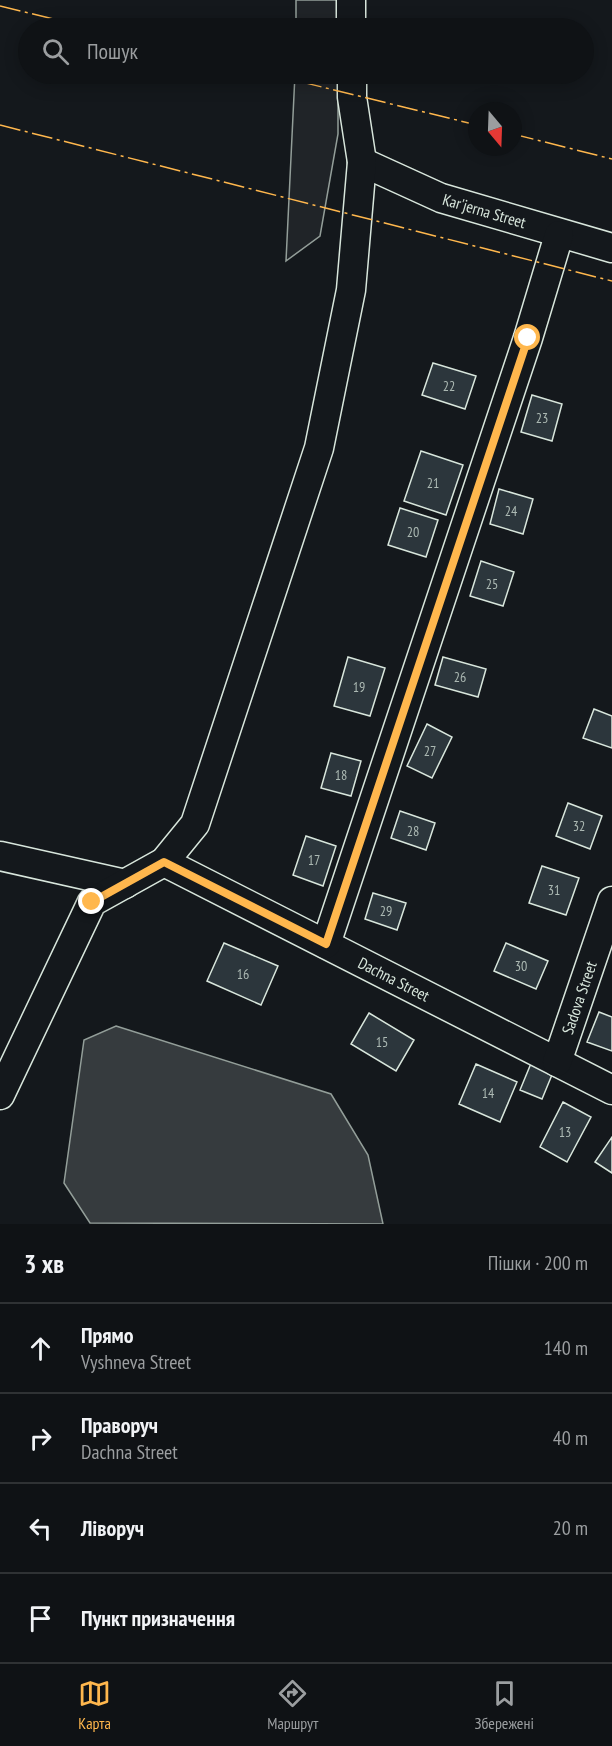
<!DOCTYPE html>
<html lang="uk">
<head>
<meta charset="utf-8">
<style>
  :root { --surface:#0f1215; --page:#181b1e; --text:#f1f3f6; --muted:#9b9ea0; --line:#2f3234; --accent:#ffb74d }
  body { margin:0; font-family:"PT Sans Narrow",sans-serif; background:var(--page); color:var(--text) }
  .compass { position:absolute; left:468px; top:102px; width:54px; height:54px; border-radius:50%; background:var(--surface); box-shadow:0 3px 15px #0003; rotate:161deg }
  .stop { position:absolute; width:18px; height:18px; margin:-14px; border:4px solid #ffb74d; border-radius:50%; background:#fff }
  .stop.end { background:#ffb74d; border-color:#fff; box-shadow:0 2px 6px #0008 }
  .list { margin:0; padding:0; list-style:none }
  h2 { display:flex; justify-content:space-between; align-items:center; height:78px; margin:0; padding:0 24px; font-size:26px }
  h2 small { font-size:20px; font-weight:400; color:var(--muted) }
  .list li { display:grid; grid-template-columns:39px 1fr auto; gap:18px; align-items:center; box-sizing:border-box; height:90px; padding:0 24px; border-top:2px solid var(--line) }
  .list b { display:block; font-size:22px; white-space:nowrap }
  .list p { margin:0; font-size:20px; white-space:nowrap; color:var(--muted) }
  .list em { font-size:20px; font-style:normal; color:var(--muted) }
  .icon { flex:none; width:33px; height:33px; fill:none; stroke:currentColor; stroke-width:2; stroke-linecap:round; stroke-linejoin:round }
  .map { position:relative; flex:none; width:612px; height:1224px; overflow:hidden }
  .search { position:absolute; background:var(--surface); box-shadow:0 3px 15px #0003; left:18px; right:18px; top:18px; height:66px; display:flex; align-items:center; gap:15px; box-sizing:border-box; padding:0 21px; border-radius:33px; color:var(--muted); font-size:22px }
  .sheet { height:438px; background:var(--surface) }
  nav { display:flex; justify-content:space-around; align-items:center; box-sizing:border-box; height:84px; border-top:2px solid var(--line); background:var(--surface); font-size:16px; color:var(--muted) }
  nav a { display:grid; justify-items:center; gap:3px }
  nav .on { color:var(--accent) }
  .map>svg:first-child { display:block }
  .green { fill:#202428; stroke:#939e99; stroke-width:1.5 }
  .water { fill:#363b3e; stroke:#939e99; stroke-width:1.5 }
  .building { fill:#2c363c; stroke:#d8e6dc; stroke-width:1.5 }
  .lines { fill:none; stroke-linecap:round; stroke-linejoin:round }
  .minor-casing { stroke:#d8e6dc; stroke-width:31 }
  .minor { stroke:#14181c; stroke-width:28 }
  .power { stroke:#ffb74d; stroke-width:1.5; stroke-dasharray:21 4.5 3 4.5; stroke-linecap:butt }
  .route { stroke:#ffb74d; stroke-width:8 }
  .labels { text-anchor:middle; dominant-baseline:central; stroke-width:4.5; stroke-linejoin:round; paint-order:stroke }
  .number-label { font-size:14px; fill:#adbab4 }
  .street-label { font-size:16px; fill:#d8e6dc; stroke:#14181c }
</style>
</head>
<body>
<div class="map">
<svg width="612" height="1224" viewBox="0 0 612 1224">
  <rect width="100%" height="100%" fill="#14181c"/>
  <path class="green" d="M296,0h42v28h-42z
    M295,74h43v60l-18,102 -34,25z"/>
  <path class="water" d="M116,1026l215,68 37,61 15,69 -293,-1 -26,-40 20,-143z"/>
  <path class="building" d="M433,363l43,13 -11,33 -43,-14z
    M532,395l30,9 -10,37 -31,-9z
    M421,451l42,14 -17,50 -42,-14z
    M499,489l34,10 -10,35 -33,-10z
    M400,508l38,12 -12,37 -38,-12z
    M481,561l33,11 -11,34 -33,-10z
    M348,657l37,11 -15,48 -36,-10z
    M443,657l43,12 -8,28 -43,-12z
    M594,709l18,7v32l-29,-10z
    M427,724l25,13 -20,41 -25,-12z
    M331,753l30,8 -10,35 -30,-8z
    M568,803l34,13 -12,33 -34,-13z
    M400,811l35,12 -9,27 -35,-12z
    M306,836l30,10 -13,40 -30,-11z
    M542,866l37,12 -13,37 -37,-12z
    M373,893l33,10 -9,27 -32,-11z
    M224,943l54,23 -17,39 -54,-24z
    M506,943l42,18 -12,28 -42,-18z
    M599,1012l13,5v34l-25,-9z
    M369,1013l45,27 -18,31 -45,-27z
    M532,1061l22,9 -12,29 -22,-9z
    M476,1064l41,18 -17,40 -41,-18z
    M563,1102l28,15 -24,45 -27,-15z
    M612,1137v36l-17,-11z"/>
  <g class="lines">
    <defs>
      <g id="minor">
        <path d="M351,0v28"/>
        <path id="s1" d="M362,162l79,36 171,50"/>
        <path d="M0,856l125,28"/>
        <path id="s2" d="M164,862l448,228"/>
        <path d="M326,944l202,-606 31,-103"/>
        <path id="s3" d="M557,1062l55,-161"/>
        <path d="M0,1095l92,-193 72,-40 31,-38 124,-376 32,-158 11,-128 -10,-65v-23"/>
      </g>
    </defs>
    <use href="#minor" class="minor-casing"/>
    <use href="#minor" class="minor"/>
    <path class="power" d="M0,6l90,22
      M269,74l208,51
      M0,125l612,156
      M513,134l99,25"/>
  </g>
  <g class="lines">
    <path class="route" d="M92,902l72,-40 162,82 202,-606"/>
  </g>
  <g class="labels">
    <g class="number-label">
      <text x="449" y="386">22</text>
      <text x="542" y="418">23</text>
      <text x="433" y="483">21</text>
      <text x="511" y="511">24</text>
      <text x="413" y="532">20</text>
      <text x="492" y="584">25</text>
      <text x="460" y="677">26</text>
      <text x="359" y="687">19</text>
      <text x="430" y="751">27</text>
      <text x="341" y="775">18</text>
      <text x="579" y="826">32</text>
      <text x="413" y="831">28</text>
      <text x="314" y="860">17</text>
      <text x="554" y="890">31</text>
      <text x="386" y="911">29</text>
      <text x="521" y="966">30</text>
      <text x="243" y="974">16</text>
      <text x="382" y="1042">15</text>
      <text x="488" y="1093">14</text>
      <text x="565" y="1132">13</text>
    </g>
    <g class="street-label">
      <text stroke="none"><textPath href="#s1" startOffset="132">Kar'jerna Street</textPath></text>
      <text stroke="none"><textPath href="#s2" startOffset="258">Dachna Street</textPath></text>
      <text stroke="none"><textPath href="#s3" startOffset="68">Sadova Street</textPath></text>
    </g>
  </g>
</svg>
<svg class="compass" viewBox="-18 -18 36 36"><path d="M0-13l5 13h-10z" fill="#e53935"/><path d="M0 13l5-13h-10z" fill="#9b9ea0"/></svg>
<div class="stop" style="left:528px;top:338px"></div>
<div class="stop end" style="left:92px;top:902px"></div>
<div class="search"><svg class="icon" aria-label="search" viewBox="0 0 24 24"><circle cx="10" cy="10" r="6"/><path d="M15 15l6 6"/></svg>Пошук</div>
</div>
<section class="sheet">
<h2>3 хв<small>Пішки · 200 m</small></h2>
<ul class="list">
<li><svg class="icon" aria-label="ahead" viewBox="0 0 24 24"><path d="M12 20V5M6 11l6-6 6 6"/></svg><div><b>Прямо</b><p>Vyshneva Street</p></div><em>140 m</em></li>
<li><svg class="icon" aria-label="right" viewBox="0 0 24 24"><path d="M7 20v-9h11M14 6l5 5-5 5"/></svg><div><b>Праворуч</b><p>Dachna Street</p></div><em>40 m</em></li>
<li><svg class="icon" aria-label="left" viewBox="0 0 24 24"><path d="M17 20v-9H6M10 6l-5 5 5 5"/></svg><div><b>Ліворуч</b></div><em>20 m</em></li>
<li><svg class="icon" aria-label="arrive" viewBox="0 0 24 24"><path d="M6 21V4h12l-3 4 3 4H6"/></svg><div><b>Пункт призначення</b></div></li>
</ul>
</section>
<nav>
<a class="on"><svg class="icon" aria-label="map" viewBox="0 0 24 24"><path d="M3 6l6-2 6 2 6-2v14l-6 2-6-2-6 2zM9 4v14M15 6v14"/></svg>Карта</a>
<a><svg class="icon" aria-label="directions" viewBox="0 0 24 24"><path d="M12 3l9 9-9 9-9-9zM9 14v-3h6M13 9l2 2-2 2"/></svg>Маршрут</a>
<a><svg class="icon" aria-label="saved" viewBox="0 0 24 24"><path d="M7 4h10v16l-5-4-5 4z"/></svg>Збережені</a>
</nav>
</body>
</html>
